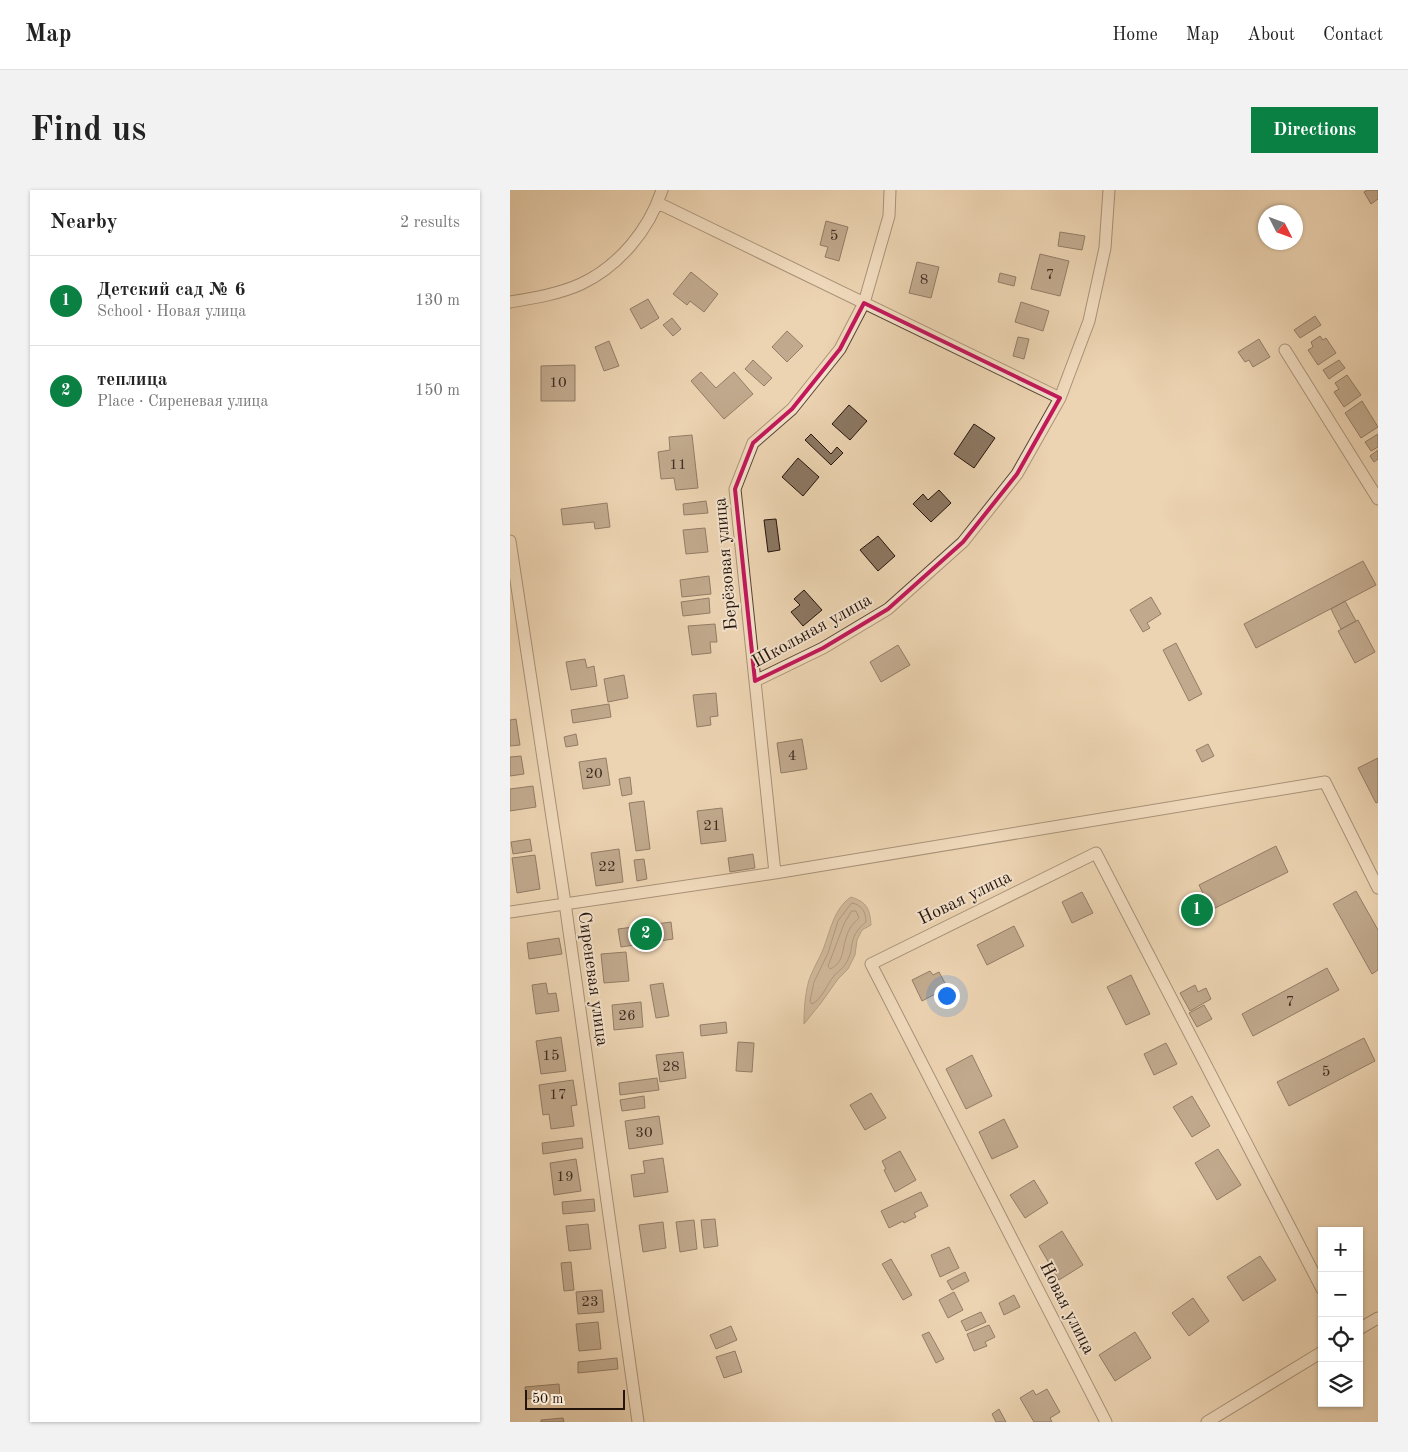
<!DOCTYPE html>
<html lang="en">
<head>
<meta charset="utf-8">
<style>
  :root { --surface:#fff; --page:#f2f2f2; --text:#222; --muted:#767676; --line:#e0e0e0; --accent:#0b8043 }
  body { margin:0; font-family:"Old Standard TT",serif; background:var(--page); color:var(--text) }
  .controls { position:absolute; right:15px; bottom:15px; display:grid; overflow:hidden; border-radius:0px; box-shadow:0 1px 4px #0004 }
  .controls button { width:45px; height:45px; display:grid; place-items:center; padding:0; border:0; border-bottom:1px solid var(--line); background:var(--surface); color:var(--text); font:25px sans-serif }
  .compass { position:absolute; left:748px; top:15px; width:45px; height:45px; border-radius:50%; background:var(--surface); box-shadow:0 1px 4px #0004; rotate:132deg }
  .scale { position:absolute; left:15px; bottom:12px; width:100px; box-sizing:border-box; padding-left:5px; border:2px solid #25140c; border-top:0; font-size:14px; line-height:18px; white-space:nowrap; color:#25140c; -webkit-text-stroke:4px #f3e2cc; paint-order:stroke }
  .you { position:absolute; left:436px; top:805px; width:18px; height:18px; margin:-12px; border:4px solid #fff; border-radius:50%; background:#1a73e8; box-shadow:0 0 0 8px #1a73e833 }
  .badge { display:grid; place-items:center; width:32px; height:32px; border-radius:50%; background:var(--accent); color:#fff; font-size:16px; font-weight:700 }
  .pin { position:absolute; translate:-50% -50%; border:2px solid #fff; box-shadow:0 1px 5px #0006 }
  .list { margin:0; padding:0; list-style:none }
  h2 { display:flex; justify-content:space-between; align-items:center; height:65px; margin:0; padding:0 20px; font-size:21px }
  h2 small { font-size:16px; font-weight:400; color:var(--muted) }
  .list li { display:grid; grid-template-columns:32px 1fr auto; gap:15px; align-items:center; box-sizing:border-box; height:90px; padding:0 20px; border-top:1px solid var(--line) }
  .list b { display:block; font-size:19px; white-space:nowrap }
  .list p { margin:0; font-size:16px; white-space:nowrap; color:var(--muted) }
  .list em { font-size:16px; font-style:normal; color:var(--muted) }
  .icon { flex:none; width:28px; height:28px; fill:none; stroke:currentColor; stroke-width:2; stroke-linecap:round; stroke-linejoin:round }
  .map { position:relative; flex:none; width:868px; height:1232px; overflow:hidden; border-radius:0px }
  header { display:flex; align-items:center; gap:30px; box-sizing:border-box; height:70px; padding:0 25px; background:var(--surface); border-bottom:1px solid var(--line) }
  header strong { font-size:24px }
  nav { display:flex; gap:28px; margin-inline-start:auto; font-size:18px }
  .intro { display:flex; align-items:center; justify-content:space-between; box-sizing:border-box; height:120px; padding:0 30px }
  h1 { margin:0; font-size:35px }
  .button { padding:12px 22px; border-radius:0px; background:var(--accent); color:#fff; font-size:18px; font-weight:700 }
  main { display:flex; gap:30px; padding:0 30px }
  aside { flex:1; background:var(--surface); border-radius:0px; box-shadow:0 1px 4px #0004 }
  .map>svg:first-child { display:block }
  .water { fill:#a89279; stroke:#74604d }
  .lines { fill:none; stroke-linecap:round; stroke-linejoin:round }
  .shore { stroke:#665342; stroke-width:1 }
  .building { fill:#8c7762; stroke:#25140c }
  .street-casing { stroke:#574435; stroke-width:13 }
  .street { stroke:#f3e2cc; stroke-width:11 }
  .marked { fill:none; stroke:#c2185b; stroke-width:4; stroke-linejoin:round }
  .labels { text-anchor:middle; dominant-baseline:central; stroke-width:4; stroke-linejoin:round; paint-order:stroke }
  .number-label { font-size:15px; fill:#3f2d22 }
  .street-label { font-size:18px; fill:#25140c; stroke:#f3e2cc }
</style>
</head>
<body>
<header>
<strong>Map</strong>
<nav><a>Home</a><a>Map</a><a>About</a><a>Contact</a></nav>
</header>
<div class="intro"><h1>Find us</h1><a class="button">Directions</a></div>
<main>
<aside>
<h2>Nearby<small>2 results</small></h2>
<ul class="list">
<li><span class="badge">1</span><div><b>Детский сад № 6</b><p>School · Новая улица</p></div><em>130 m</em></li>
<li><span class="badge">2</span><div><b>теплица</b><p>Place · Сиреневая улица</p></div><em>150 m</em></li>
</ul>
</aside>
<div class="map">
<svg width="868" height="1232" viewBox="0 0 868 1232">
  <rect width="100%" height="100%" fill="#ecd3b1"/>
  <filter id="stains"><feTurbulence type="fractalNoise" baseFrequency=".004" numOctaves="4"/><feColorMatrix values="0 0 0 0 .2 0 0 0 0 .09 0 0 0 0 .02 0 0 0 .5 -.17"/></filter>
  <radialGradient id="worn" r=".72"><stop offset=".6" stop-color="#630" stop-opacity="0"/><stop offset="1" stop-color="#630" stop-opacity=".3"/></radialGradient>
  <path class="water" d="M341,707c16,5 19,12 20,28l-9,5 -5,10 -2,15 -7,14 -10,10 -17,24 -17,21c0,-15 1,-30 5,-44 3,-9 9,-19 13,-28 8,-19 11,-43 29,-55z"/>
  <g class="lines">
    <path class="shore" d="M342,713c10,2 14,9 14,19 -21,17 -9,27 -22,44 -3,4 -8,7 -11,11 -6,8 -12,23 -21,27l-2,-3 4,-19 14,-29 10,-32z
      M342,721h4l3,7c-6,5 -11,12 -13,20 -4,12 -2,25 -16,31l-2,-3 16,-42z"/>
  </g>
  <path class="building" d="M857,0h11v9l-7,5 -7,-12z
    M316,31l22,6 -9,34 -14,-4 3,-10 -8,-2z
    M550,42l25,4 -3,14 -24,-4z
    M530,64l29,7 -9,35 -29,-7z
    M407,72l22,5 -8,31 -22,-5z
    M181,82l27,22 -14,18 -14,-11 -3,4 -14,-11z
    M490,83l16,4 -2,9 -16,-4z
    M138,109l11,19 -18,11 -11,-20z
    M511,112l28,9 -6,20 -28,-9z
    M805,126l6,9 -21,13 -6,-8z
    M162,128l9,11 -8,7 -10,-11z
    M277,141l16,15 -16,16 -15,-15z
    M810,146l3,4 3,-2 10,15 -18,12 -10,-15 5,-3 -2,-5z
    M508,147l11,2 -5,20 -11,-3z
    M749,149l11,18 -17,10 -4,-7 -4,2 -7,-10z
    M99,151l10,25 -15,5 -9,-24z
    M243,170l19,18 -8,8 -19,-17z
    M829,170l6,8 -16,11 -6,-9z
    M65,175v36h-34v-35z
    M191,182l15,16 18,-16 19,22 -29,25 -33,-38z
    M837,185l14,20 -17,12 -10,-15 5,-3 -4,-6z
    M852,211l16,26 -17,11 -16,-25z
    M339,215l18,16 -17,19 -18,-16z
    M464,234l21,14 -21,30 -20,-14z
    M301,244l20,20 6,-7 6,6 -12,12 -26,-25z
    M868,244v13l-7,4 -6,-9z
    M182,245l6,53 -22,2 -2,-12 -13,1 -3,-27 12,-2 -1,-13z
    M868,260v9l-4,3 -4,-6z
    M288,268l21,19 -16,19 -21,-19z
    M429,300l12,13 -20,19 -18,-18 10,-10 5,6z
    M196,311l2,12 -24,2 -1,-11z
    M97,313l3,24 -15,2 -1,-7 -31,3 -2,-16z
    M266,329l4,31 -12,2 -4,-32z
    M195,338l3,24 -22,2 -3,-24z
    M368,346l17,20 -17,15 -18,-21z
    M853,371l13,24 -120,63 -12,-24z
    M199,386l2,18 -29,3 -2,-17z
    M294,400l18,20 -19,16 -12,-14 9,-7 -6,-6z
    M641,407l10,17 -14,9 3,5 -7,4 -13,-22z
    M199,408l1,15 -27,3 -2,-14z
    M835,411l11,20 -15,8 -10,-20z
    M848,430l17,32 -20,11 -17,-32z
    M205,434l2,18h-7l1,11 -19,2 -4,-29z
    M666,453l26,51 -13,7 -26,-51z
    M388,455l12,20 -29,17 -11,-20z
    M75,469l2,9 7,-2 3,20 -26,4 -5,-28z
    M114,485l4,23 -20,4 -4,-23z
    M206,503l2,23 -8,1 1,8 -14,2 -4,-32z
    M99,514l2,13 -38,6 -2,-13z
    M6,529l4,26 -10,1v-26z
    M66,544l2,11 -12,2 -2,-10z
    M292,549l5,30 -26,4 -4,-30z
    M698,554l6,12 -12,6 -6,-12z
    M11,566l3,18 -14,2v-19z
    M96,568l4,27 -27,4 -4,-27z
    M868,568v44l-2,1 -18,-35z
    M120,587l2,17 -10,2 -3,-17z
    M23,596l3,21 -26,4v-22z
    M134,611l6,48 -14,2 -7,-48z
    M212,618l4,33 -25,3 -4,-33z
    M20,649l2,12 -19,3 -2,-12z
    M766,656l12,26 -77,38 -12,-25z
    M109,659l4,33 -27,4 -5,-33z
    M243,664l2,14 -25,4 -2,-14z
    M25,665l5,34 -23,4 -5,-35z
    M134,669l3,20 -10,2 -3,-21z
    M846,701l22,39v40l-6,4 -39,-70z
    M572,702l11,21 -21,10 -10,-21z
    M161,732l2,17 -52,8 -3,-18z
    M504,736l10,20 -37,19 -10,-20z
    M49,748l3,16 -33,5 -2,-16z
    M116,762l3,29 -25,2 -3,-29z
    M817,778l12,22 -86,46 -11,-22z
    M420,781l3,4 6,-3 7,13 -6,3 1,3 -19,10 -10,-21z
    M621,785l19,39 -24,11 -19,-38z
    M36,793l2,11 8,-1 3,18 -23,3 -4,-29z
    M153,793l6,33 -13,2 -6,-33z
    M685,795l3,7 8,-4 5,11 -21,12 -10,-18z
    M131,812l2,25 -29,3 -2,-25z
    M694,815l8,14 -15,8 -8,-14z
    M216,832l1,11 -26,3 -1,-11z
    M51,847l5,34 -25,3 -5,-33z
    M854,848l11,23 -86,45 -12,-24z
    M228,852l16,1 -2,29 -16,-1z
    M656,853l11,21 -23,11 -10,-21z
    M173,862l3,26 -26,4 -4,-27z
    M462,865l20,41 -26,13 -20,-40z
    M147,888l2,12 -39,5 -1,-12z
    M63,890l4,25 -6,1 3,20 -23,3 -2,-15 -6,1 -4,-30z
    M361,903l15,25 -21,12 -15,-25z
    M134,906l1,12 -23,3 -2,-11z
    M682,906l18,30 -18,11 -19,-30z
    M149,926l4,28 -34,5 -4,-28z
    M494,929l14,28 -26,12 -13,-27z
    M72,948l1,10 -40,6 -1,-11z
    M708,959l23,36 -24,15 -22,-37z
    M390,961l16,29 -21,12 -11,-22 2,-1 -4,-8z
    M153,968l5,34 -34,5 -3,-22 14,-2 -2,-12z
    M66,969l5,32 -27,4 -4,-32z
    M524,990l14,23 -23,15 -15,-23z
    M411,1002l7,14 -14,7 2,4 -12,6 -1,-2 -14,7 -8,-17z
    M84,1009l1,12 -32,3 -1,-12z
    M205,1029l3,27 -14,2 -3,-28z
    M184,1030l3,29 -17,3 -4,-30z
    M153,1032l3,26 -23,4 -4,-27z
    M78,1034l3,25 -22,2 -3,-25z
    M552,1041l21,34 -24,15 -20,-34z
    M439,1057l10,21 -19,9 -9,-22z
    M750,1066l16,24 -33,21 -16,-24z
    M381,1069l21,36 -9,5 -21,-36z
    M61,1072l3,28 -10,1 -3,-28z
    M455,1082l4,9 -17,9 -5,-9z
    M92,1100l2,22 -26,2 -2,-22z
    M444,1102l9,18 -15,8 -9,-18z
    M504,1105l6,12 -16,8 -5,-12z
    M683,1108l16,23 -20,15 -17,-23z
    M471,1122l5,10 -20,9 -5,-10z
    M88,1132l3,27 -22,2 -3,-27z
    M479,1135l6,12 -10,5 2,4 -13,5 -7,-17z
    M221,1136l6,14 -21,9 -6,-14z
    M419,1142l15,27 -8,4 -14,-28z
    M625,1142l16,26 -36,23 -16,-26z
    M225,1161l7,21 -18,6 -8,-21z
    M107,1168l1,11 -40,4v-11z
    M49,1194l1,12 -34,3 -1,-12z
    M537,1199l13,23 -10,6 2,4h-18l-14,-24 13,-8 3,5z
    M489,1219l7,13h-10l-4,-8z
    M53,1228l1,4h-23v-2z"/>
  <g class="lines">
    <defs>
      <path id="street" d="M148,13l402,195
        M0,112c24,-4 49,-8 71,-18 38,-18 68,-54 81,-94
        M775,160l93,149
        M0,351l55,362 73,519
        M245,491l-20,-192 18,-46 39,-34 48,-60 24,-46 25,-87 1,-26
        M265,683l-20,-192 68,-33 65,-39 75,-67 54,-68 43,-76 29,-77 16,-73 4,-58
        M0,722l265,-39 550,-91 53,106
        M849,1139l19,-11
        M596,1232l-235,-458 225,-111 226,436
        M697,1232l115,-70"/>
    </defs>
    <use href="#street" class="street-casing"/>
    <use href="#street" class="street"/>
  </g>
  <path d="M0 0H868V1232H0ZM354,113l196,95 -43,76 -54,68 -75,67 -65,39 -68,33 -20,-192 18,-46 39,-34 48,-60z" fill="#ecd3b1" fill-opacity=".55" fill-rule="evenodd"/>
  <path class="marked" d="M354,113l196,95 -43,76 -54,68 -75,67 -65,39 -68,33 -20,-192 18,-46 39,-34 48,-60z"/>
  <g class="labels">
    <g class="number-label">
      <text x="324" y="46">5</text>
      <text x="540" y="85">7</text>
      <text x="414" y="90">8</text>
      <text x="48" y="193">10</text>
      <text x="168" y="275">11</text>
      <text x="282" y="566">4</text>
      <text x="84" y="584">20</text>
      <text x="202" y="636">21</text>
      <text x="97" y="677">22</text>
      <text x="780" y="812">7</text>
      <text x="117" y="826">26</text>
      <text x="41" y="866">15</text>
      <text x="161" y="877">28</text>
      <text x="816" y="882">5</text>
      <text x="48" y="905">17</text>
      <text x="134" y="943">30</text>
      <text x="55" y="987">19</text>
      <text x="80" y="1112">23</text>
    </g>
    <g class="street-label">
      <text transform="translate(216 374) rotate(-95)">Берёзовая улица</text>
      <text transform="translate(302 441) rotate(-29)">Школьная улица</text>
      <text transform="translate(455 708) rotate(-26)">Новая улица</text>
      <text transform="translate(83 789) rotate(82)">Сиреневая улица</text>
      <text transform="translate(557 1118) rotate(63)">Новая улица</text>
    </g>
  </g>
  <rect width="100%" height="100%" filter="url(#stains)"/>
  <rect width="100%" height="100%" fill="url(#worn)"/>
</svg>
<div class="controls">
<button>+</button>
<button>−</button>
<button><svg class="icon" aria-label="locate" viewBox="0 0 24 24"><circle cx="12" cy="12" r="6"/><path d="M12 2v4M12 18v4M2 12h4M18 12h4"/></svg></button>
<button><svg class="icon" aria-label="layers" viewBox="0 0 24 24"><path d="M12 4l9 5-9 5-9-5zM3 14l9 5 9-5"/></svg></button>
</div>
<svg class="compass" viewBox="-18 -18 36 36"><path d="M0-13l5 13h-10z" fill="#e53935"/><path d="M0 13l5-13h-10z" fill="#767676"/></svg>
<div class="scale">50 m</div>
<div class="you"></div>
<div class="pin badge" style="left:687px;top:720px">1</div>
<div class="pin badge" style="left:136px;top:744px">2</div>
</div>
</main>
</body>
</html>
